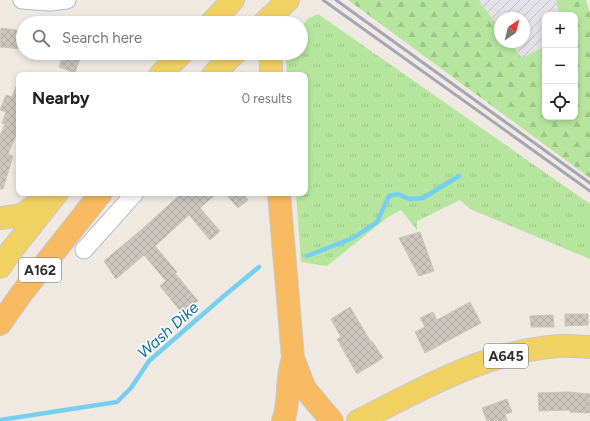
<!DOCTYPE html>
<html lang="en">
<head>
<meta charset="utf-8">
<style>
  :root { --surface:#fff; --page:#f2f2f2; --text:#222; --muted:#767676; --line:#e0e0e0 }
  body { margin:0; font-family:Figtree,sans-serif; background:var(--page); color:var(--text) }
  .controls { position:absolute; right:12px; top:12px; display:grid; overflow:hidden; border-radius:8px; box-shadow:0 2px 6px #0003 }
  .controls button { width:36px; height:36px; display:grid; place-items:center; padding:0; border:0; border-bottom:1px solid var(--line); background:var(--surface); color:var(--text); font:20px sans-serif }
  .compass { position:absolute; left:494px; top:12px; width:36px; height:36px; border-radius:50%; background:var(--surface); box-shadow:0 2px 6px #0003; rotate:35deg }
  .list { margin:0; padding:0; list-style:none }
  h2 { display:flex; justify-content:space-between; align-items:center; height:52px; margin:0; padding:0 16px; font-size:17px }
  h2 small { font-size:13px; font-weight:400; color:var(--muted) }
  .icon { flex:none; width:22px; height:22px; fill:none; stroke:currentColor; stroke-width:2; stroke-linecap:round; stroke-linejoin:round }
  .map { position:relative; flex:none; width:590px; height:421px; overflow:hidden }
  .search { position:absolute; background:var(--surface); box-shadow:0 2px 6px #0003; left:16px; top:16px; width:292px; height:44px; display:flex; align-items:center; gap:10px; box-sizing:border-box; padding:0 14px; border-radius:22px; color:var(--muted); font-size:15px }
  .panel { position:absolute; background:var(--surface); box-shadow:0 2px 6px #0003; left:16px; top:72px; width:292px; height:124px; border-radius:8px }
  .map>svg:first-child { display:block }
  .industrial { fill:url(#industrial-furrows) }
  .grass { fill:url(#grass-tufts) }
  .forest { fill:url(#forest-firs) }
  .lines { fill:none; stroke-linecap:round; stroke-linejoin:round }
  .stream { stroke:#75cff0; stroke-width:4.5 }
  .building { fill:url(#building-cross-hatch); stroke:#cbc5ba }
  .minor-casing { stroke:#b4b7c1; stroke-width:19 }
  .primary-casing { stroke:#c9c9c9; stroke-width:24 }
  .trunk-casing { stroke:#c9c9c9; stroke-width:24 }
  .minor { stroke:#fff; stroke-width:17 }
  .primary { stroke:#f2d163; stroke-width:22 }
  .trunk { stroke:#f8ba60; stroke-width:22 }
  .rail { stroke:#a3a6b8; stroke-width:3 }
  .labels { text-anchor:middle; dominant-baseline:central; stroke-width:3; stroke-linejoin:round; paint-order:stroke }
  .shield { fill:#fff; stroke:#6d6d6d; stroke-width:1 }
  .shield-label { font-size:14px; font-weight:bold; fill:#2e2e2e }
  .water-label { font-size:16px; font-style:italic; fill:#0d6fa3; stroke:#fff }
</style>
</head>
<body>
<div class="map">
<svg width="590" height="421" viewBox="0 0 590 421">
  <defs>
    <pattern id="industrial-furrows" width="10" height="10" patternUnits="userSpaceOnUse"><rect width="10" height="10" fill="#e3e1e8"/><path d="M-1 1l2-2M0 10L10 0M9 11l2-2" fill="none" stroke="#c3c1c7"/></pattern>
    <pattern id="grass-tufts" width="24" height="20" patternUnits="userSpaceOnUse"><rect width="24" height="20" fill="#b6e59e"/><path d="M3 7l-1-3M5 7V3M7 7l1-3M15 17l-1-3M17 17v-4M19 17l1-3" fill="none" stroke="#9dc588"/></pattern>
    <pattern id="forest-firs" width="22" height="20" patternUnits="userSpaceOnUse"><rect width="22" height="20" fill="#b6e59e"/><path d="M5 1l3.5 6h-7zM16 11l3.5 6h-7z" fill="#9dc588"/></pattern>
    <pattern id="building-cross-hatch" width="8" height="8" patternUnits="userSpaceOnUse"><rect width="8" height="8" fill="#cbc7bf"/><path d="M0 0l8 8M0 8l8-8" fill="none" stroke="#afaba4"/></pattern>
  </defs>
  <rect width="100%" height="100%" fill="#efe9e1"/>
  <path class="industrial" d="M478,0h78l4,15h-15v31l-23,12 -12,-16h14v-24h-24v11z"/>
  <path class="grass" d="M318,14l272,190v55l-120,-50 -10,-9 -43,21v9l-16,-20 -13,7 -61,49 -26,-4 -5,-69h9v-118h-18l-1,-18 2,-4h13v-24l6,-10z"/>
  <path class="forest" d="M348,0h130l22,29v13h10l12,16 23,-12v71h30v-102h-15l-4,-15h30l4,13v165z"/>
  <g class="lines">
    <path class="stream" d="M307,256l46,-18 24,-16 12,-26 9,-2 11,5 14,-1 36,-22
      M0,420l117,-18 14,-14 18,-27 76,-66 34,-28"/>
  </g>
  <path class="building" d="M1,28l22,3v18l-23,-2z
    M64,53h18l-7,20 -16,-6z
    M18,82l1,46 -11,26 5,2 -10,33h-3v-53l5,-12 -3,-1 4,-11 -6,-2 6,-15 6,2z
    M182,193h35l-17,15 20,23 -10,9 -21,-25 -34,31 22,26 -2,1 23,28 -16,12 -22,-27 6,-5 -22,-26 -28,24 -12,-18 37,-31z
    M225,193h17l6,7 -10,8z
    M420,232l14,39 -15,5 -20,-38z
    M470,302l11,21 -56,30 -10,-21 10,-5 -5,-9 13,-6 4,8z
    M350,307l21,35 1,-1 11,17 -26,16 -20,-35 4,-2 -10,-18z
    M565,314h23v11l-23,1z
    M553,315l1,12h-23l-1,-11z
    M569,392l21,2v19l-20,-1v-2l-31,1 -1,-18z
    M507,399l5,13 -7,2 2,7h-20l-5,-13z"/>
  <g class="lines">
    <defs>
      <path id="minor" d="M22,0l28,2 17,-2
        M84,250l51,-57"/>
      <path id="primary" d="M211,23l22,-23
        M264,23l24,-23
        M160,75l22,-22
        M213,75l22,-22
        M271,75v-22
        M0,218l22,-3 22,-16
        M0,267l11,-16 46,-58
        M358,421c64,-32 128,-70 201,-75 10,-1 21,1 31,1"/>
      <path id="trunk" d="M279,193l14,165 12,31 27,32
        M0,324l22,-31 79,-100
        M283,421c8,-21 2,-41 10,-62"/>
    </defs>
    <use href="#minor" class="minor-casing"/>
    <use href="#primary" class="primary-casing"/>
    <use href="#trunk" class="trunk-casing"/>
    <use href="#minor" class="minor"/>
    <use href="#primary" class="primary"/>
    <use href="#trunk" class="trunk"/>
    <path class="rail" d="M323,0l267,191
      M336,0l254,183"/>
  </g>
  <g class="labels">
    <g class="shield">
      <rect x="19" y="258" width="42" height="24" rx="3"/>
      <rect x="484" y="344" width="44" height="24" rx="3"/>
    </g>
    <g class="shield-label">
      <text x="40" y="270">A162</text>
      <text x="506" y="356">A645</text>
    </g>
    <g class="water-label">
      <text transform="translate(168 330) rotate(-42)">Wash Dike</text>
    </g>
  </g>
</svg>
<div class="controls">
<button>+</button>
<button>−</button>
<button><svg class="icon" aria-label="locate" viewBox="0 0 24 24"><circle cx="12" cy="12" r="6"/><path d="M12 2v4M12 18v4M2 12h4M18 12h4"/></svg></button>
</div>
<svg class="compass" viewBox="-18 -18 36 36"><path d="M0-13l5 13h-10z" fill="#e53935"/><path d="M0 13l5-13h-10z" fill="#767676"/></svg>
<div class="search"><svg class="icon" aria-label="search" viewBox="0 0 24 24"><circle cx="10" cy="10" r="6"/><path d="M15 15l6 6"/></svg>Search here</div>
<section class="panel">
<h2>Nearby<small>0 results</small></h2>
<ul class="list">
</ul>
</section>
</div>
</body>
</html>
